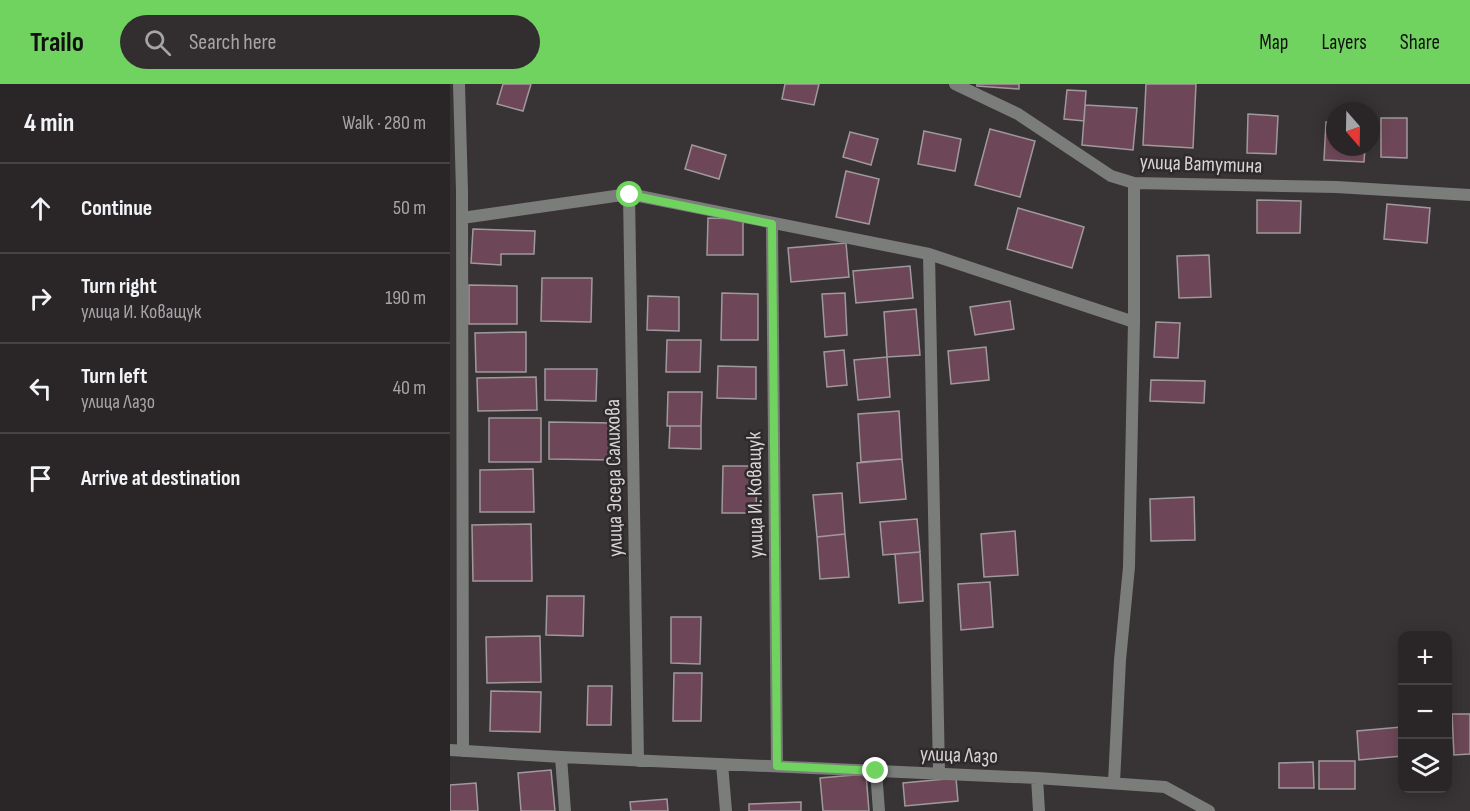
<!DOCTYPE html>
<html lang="en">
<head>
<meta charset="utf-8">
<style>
  :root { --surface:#2a2628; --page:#322e30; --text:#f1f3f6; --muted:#a5a5a8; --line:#464345; --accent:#70d35f }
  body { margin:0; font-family:"Sofia Sans Condensed",sans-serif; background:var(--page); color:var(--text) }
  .controls { position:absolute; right:18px; bottom:18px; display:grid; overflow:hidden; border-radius:12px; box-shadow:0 3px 15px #0003 }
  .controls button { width:54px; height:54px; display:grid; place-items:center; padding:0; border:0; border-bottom:2px solid var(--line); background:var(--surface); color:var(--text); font:30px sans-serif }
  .compass { position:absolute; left:876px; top:18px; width:54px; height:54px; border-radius:50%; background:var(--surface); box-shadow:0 3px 15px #0003; rotate:160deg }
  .stop { position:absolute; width:18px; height:18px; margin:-14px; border:4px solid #70d35f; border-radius:50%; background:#fff }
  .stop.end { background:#70d35f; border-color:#fff; box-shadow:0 2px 6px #0008 }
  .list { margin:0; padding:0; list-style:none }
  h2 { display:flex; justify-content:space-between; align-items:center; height:78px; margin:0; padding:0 24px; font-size:26px }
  h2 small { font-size:20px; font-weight:400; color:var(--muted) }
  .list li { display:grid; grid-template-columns:39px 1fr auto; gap:18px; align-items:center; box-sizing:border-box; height:90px; padding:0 24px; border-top:2px solid var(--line) }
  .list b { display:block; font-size:22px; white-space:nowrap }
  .list p { margin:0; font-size:20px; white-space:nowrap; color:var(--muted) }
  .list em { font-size:20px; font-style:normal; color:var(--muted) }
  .icon { flex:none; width:33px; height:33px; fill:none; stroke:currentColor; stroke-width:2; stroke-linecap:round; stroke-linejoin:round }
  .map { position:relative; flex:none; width:1020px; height:727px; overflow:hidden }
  header { display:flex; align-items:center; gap:36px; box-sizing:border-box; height:84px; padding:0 30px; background:var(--accent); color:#111 }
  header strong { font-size:28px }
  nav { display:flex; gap:33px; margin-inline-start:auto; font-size:21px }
  .search { width:420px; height:54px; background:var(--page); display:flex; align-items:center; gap:15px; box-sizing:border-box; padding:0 21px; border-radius:33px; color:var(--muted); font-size:22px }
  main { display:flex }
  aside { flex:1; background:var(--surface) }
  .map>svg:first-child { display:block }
  .building { fill:#6d4757; stroke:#a0999c; stroke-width:1.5 }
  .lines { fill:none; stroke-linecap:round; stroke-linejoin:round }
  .street { stroke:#7b7d7a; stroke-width:12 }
  .route { stroke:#70d35f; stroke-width:8 }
  .labels { text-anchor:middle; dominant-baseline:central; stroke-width:5; stroke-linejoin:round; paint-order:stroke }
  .street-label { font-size:21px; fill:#d8d4d5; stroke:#2e292b }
</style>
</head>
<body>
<header>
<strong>Trailo</strong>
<div class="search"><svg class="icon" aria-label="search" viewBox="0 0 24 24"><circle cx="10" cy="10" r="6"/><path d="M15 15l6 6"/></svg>Search here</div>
<nav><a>Map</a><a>Layers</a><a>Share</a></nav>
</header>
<main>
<aside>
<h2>4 min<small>Walk · 280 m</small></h2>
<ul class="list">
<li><svg class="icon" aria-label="ahead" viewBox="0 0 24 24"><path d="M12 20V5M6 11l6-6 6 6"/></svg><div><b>Continue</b></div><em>50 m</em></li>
<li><svg class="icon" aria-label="right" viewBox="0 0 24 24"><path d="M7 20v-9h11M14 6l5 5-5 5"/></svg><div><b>Turn right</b><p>улица И. Коващук</p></div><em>190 m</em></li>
<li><svg class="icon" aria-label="left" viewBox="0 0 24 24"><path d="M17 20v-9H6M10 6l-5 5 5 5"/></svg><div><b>Turn left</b><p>улица Лазо</p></div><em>40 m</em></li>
<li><svg class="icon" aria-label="arrive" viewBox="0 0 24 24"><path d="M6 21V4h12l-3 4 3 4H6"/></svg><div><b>Arrive at destination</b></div></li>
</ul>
</aside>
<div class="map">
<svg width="1020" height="727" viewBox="0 0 1020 727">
  <rect width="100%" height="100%" fill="#383335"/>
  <path class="building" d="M53,0h28l-8,27 -26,-7z
    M335,0h34l-5,21 -32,-6z
    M527,0h42v5l-42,-3z
    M696,0h50l-3,64 -50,-3z
    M617,6l19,1 -2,30 -20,-2z
    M635,21l52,3 -4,42 -51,-5z
    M798,30l30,2 -2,38 -29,-1z
    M931,34h26v40l-26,-1z
    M876,38l9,1v24h30l-1,15 -40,-2z
    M540,45l45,12 -15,56 -45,-12z
    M474,47l37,8 -6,32 -37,-7z
    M400,48l28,7 -7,26 -28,-8z
    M242,61l34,10 -7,24 -34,-10z
    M396,87l33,8 -10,45 -33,-7z
    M807,116l44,1 -1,32h-43z
    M937,120l43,4 -3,35 -43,-4z
    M568,124l66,19 -12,41 -65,-19z
    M258,134l35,1v36h-36z
    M23,145l62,2 -1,23h-33v11l-30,-2z
    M396,159l3,34 -58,5 -3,-34z
    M759,171l2,42 -32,1 -2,-42z
    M460,182l3,32 -57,5 -3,-32z
    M92,194h50l-1,44 -50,-1z
    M19,201l48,1v38h-48z
    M272,209l36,1v46h-37z
    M395,209l2,42 -22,2 -3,-43z
    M198,212l31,1v34l-32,-1z
    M560,217l4,28 -39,6 -5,-28z
    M466,225l4,46 -33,2 -3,-45z
    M706,238l24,1 -2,35 -24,-1z
    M76,248v40h-50l-1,-39z
    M217,256h34l-1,32h-34z
    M536,263l3,33 -38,4 -3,-33z
    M394,266l3,35 -20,2 -3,-35z
    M437,273l3,40 -32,3 -4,-40z
    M268,282l38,1v32l-39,-1z
    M95,285h52l-1,32 -51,-1z
    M86,293l1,33 -59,1 -1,-33z
    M701,296l54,1 -1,22 -54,-2z
    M218,308h34l-1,34h-34z
    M449,327l3,48 -41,3 -3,-48z
    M39,334h52v44h-52z
    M99,338l65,1v37l-65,-1z
    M220,342h31v23l-32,-1z
    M452,375l4,40 -46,4 -3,-40z
    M273,382h34l-1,47h-34z
    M83,385l1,43h-54v-42z
    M392,409l3,41 -28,3 -4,-42z
    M744,413l1,43 -44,1 -1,-42z
    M467,435l3,33 -37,3 -3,-33z
    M81,440l1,57h-59l-1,-56z
    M565,447l3,44 -34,2 -3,-43z
    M395,450l4,43 -29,2 -3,-42z
    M470,468l3,49 -24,2 -4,-49z
    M540,498l3,45 -32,3 -3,-46z
    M97,512h37l-1,40 -37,-1z
    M221,533h30l-1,47 -29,-1z
    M90,552l1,46 -54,1 -1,-46z
    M224,589h28l-1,48h-28z
    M138,602h24l-1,39h-24z
    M41,607l50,1 -1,40 -50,-1z
    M1002,630h18v40l-16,1z
    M951,643l1,29 -43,4 -2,-29z
    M869,677h36v28h-36z
    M863,678l1,26h-35v-25z
    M101,686l4,41h-34l-3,-38z
    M416,690l3,37h-46l-3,-33z
    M506,694l2,23 -53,5 -2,-23z
    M26,699l2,28h-28v-26z
    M217,715l1,12h-37l-1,-9z
    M351,718v9h-52v-7z"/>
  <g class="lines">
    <path class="street" d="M9,0l3,107 1,560
      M505,0l63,30 93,62 23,7 202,4 134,8
      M179,110l9,567
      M12,134l167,-24 300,60 205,68
      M322,140l5,542
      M479,170l10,519
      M0,666l111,7 476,21 128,9 44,24
      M111,673l4,54
      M272,680l4,47
      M426,687l3,40
      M587,694l2,33
      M664,699l6,-123 9,-93 5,-245v-139"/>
  </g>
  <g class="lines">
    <path class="route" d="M180,111l142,29 5,542 99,5"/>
  </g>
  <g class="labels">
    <g class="street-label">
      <text transform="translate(751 80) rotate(2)">улица Ватутина</text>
      <text transform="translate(164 394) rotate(-91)">улица Эседа Салихова</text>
      <text transform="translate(305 411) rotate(-91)">улица И. Коващук</text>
      <text transform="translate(509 671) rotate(2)">улица Лазо</text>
    </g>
  </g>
</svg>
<div class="controls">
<button>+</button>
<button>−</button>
<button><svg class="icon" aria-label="layers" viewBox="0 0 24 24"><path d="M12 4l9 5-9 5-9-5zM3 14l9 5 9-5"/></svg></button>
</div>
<svg class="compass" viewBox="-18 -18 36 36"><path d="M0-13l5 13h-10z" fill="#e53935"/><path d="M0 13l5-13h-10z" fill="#a5a5a8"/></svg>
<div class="stop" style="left:180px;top:111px"></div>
<div class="stop end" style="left:426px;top:687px"></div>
</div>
</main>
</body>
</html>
